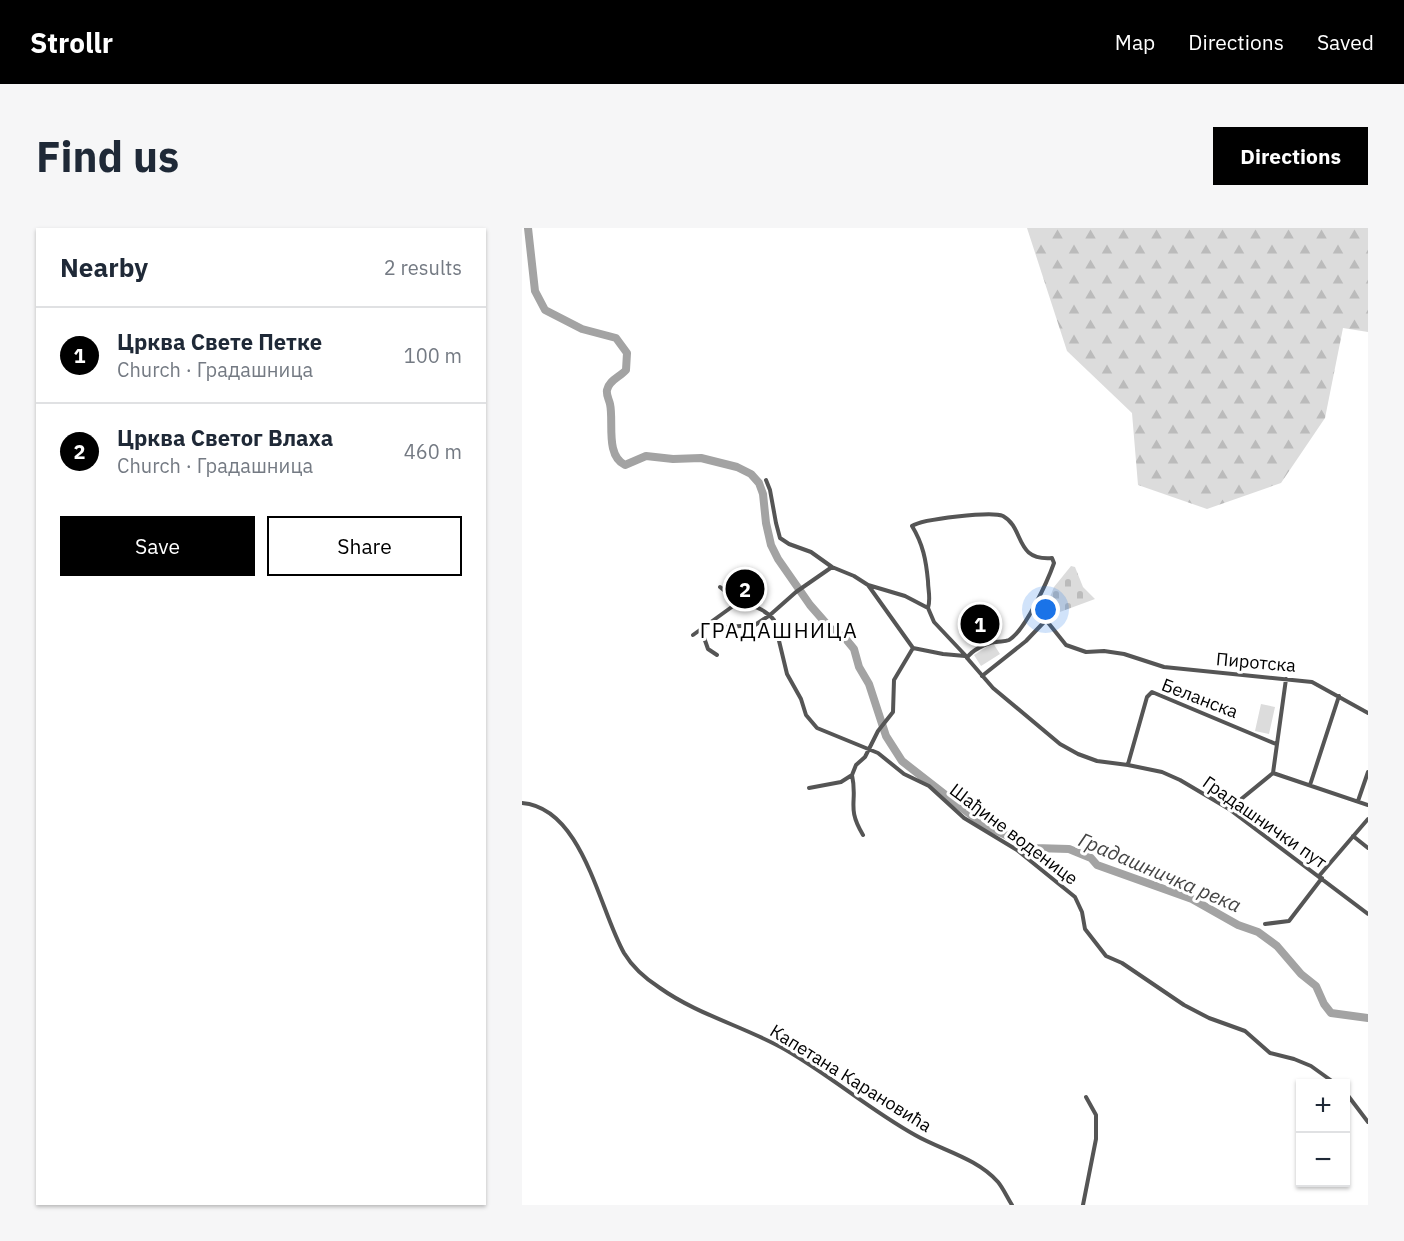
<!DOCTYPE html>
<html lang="en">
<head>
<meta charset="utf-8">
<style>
  :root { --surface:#fff; --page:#f6f6f7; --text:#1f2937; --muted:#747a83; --line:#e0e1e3; --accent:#000 }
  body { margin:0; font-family:"IBM Plex Sans",sans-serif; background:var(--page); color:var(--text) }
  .controls { position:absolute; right:18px; bottom:18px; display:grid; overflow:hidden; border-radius:0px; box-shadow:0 2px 4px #0004 }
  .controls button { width:54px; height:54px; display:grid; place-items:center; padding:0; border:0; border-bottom:2px solid var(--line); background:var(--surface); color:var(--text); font:30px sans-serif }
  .you { position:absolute; left:524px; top:382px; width:21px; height:21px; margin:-15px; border:4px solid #fff; border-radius:50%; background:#1a73e8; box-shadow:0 0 0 9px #1a73e833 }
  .badge { display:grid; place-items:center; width:39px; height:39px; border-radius:50%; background:var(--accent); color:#fff; font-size:20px; font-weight:700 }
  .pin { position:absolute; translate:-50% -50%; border:3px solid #fff; box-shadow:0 2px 6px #0006 }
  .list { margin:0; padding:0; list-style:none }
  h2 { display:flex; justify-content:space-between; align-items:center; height:78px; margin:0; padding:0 24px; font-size:26px }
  h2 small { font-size:20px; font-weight:400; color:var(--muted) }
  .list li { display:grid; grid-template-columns:39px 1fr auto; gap:18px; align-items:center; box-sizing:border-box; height:96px; padding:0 24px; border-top:2px solid var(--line) }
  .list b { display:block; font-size:22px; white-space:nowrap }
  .list p { margin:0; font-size:20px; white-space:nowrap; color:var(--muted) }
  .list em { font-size:20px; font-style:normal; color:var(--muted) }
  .actions { display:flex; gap:12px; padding:18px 24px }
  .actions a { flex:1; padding:14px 0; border:2px solid var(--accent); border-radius:0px; text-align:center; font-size:21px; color:var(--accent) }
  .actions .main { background:var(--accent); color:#fff }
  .map { position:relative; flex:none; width:846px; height:977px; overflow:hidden; border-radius:0px }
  header { display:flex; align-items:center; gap:36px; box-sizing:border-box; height:84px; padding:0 30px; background:var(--accent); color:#fff }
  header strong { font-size:28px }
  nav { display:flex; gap:33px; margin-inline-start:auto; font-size:21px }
  .intro { display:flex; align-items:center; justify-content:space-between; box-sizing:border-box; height:144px; padding:0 36px }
  h1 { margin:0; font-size:42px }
  .button { padding:15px 27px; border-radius:0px; background:var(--accent); color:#fff; font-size:21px; font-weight:700 }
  main { display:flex; gap:36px; padding:0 36px }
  aside { flex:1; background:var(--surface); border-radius:0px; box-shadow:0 2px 4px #0004 }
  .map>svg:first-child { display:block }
  .grass { fill:#dcdcdc }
  .forest { fill:url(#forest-firs) }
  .cemetery { fill:url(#cemetery-stones) }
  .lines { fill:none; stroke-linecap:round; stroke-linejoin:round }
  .river { stroke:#a3a3a3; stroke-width:8 }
  .street { stroke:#555; stroke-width:4 }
  .labels { text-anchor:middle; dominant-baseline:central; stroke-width:6; stroke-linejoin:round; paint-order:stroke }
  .street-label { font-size:18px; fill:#000; stroke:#fff }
  .water-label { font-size:20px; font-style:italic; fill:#444; stroke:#fff }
  .quarter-label { font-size:21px; letter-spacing:1.5px; fill:#000; stroke:#fff }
</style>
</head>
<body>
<header>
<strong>Strollr</strong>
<nav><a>Map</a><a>Directions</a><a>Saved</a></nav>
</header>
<div class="intro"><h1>Find us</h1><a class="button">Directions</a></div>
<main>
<aside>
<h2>Nearby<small>2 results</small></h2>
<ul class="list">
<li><span class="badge">1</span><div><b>Црква Свете Петке</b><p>Church · Градашница</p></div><em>100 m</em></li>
<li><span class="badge">2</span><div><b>Црква Светог Влаха</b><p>Church · Градашница</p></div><em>460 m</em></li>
</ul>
<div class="actions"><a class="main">Save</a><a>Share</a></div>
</aside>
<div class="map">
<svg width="846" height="977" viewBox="0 0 846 977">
  <defs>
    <pattern id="forest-firs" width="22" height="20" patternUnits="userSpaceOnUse" patternTransform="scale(1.5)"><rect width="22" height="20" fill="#dcdcdc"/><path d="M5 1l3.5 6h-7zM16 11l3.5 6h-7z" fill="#bbb"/></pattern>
    <pattern id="cemetery-stones" width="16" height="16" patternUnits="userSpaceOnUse" patternTransform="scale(1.5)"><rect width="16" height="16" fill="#dcdcdc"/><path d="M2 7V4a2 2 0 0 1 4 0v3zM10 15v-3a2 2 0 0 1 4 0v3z" fill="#bbb"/></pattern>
  </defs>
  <rect width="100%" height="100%" fill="#fff"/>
  <path class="grass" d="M471,415l7,11 -19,12 -7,-11z
    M739,476l14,3 -6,27 -14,-3z"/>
  <path class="forest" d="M505,0h341v104l-25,-4 -18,90 -44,65 -74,26 -69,-24 -6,-72 -65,-62z"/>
  <path class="cemetery" d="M549,338l4,1 8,20 12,12 -46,17 -5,-4 10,-25z"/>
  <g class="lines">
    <path class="river" d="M6,0l7,63 10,19 37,19 34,9 11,15 -1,17c-6,7 -17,10 -19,20 -1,5 2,9 3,14 4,18 -5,51 15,61l21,-9 27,3 28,-1 36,9 14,7 8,9 4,11 3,29 5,22 7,14 32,46 21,24 14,9 9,11 5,18 10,17 17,52 16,25 82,64 50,23 35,1 22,9 6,7 95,34 46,26 20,7 19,14 24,28 15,12 8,18 7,9 37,5"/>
    <path class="street" d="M244,252l4,10 6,33 4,15 9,6 22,8 21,15 22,9 14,9 45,63 30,6 22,2
      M346,357l37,11 23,12
      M198,359c6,5 13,11 20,14 13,5 25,8 34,19l13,54 14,25 5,16 11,13 61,25 26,21 25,12 35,32 53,32 58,47 7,15 3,17 21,27 16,7 62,42 25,13 36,13 25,22 24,6 17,7 25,18
      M204,399l29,-2 15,-10 26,-23 36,-25
      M179,401l7,20 9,6
      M171,407l47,-34
      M444,428l-32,-34 -6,-14c3,-10 0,-17 0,-27 -2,-21 -5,-37 -16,-55 10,-7 80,-15 91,-10 22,12 11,45 49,42l2,5c-6,17 -29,68 -45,77 -4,2 -9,1 -13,2 -10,1 -24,8 -29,16
      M445,430l26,30 67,56 18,10 19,7 31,4 34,7 18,8 49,29 139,105
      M460,448l44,-35 20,-21 20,25 20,7 18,-1 20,3 40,13 148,15 56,31
      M606,536l19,-67 5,-5 124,52
      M751,545l95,32
      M330,547c6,27 -6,32 11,60
      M788,557l29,-89
      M287,560l32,-6 11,-7 4,-10 9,-8 13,-26 15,-19 1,-32 19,-32
      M836,573l10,-29
      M0,575c61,5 77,106 102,150 9,15 22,26 36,35 38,27 86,39 126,62 45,26 84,60 129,85 26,15 62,23 83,47 5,6 9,15 14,23
      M707,581l44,-36 13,-94
      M831,608l15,12
      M797,648l49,-57
      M743,696l24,-3 33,-43
      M824,865l22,29
      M561,977l13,-66v-24l-10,-18"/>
  </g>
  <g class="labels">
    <g class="street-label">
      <text transform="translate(734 434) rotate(5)">Пиротска</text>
      <text transform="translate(678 470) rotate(21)">Беланска</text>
      <text transform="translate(743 594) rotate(35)">Градашнички пут</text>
      <text transform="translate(492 606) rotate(37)">Шађине воденице</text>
      <text transform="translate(329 850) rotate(32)">Капетана Карановића</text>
    </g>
    <g class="water-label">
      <text transform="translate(638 644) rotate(23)">Градашничка река</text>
    </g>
    <g class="quarter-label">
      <text x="257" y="402">ГРАДАШНИЦА</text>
    </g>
  </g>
</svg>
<div class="controls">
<button>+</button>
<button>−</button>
</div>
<div class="you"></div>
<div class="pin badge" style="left:458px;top:396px">1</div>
<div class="pin badge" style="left:223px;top:361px">2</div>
</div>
</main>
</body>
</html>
